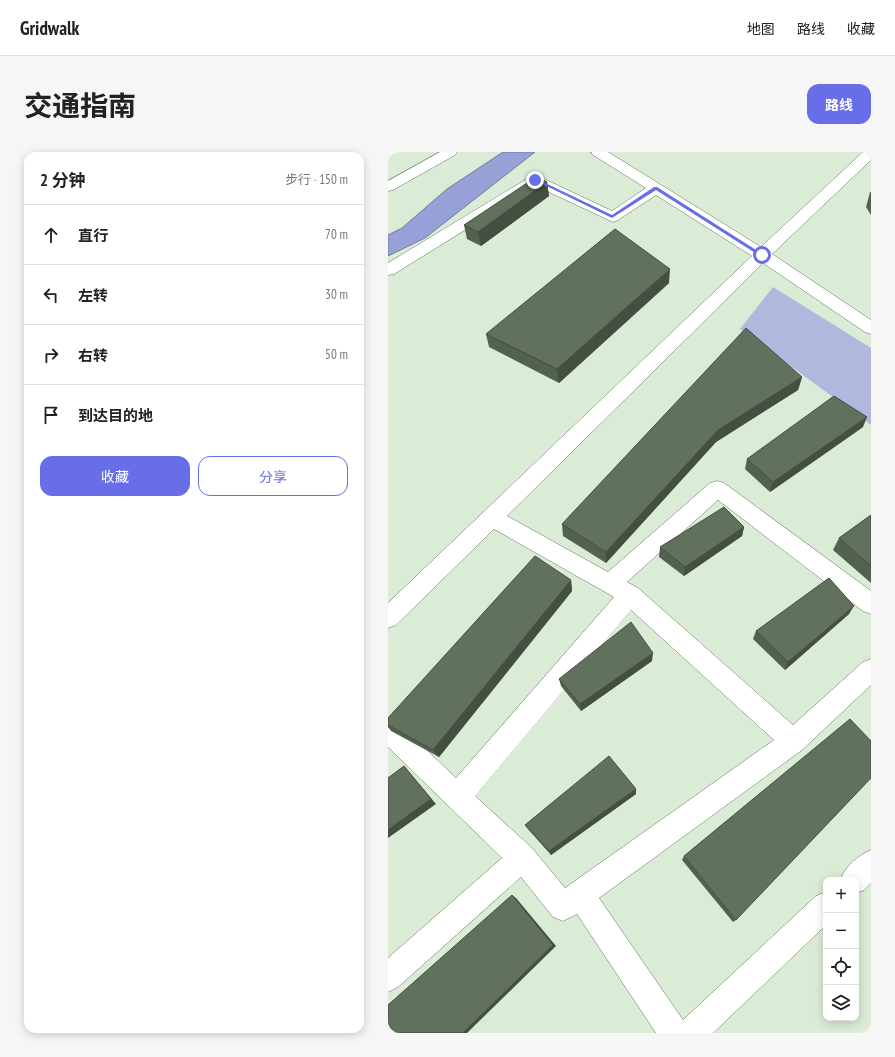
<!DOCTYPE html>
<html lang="zh">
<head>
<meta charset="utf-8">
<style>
  :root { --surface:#fff; --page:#f6f6f6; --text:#222; --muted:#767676; --line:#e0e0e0; --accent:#676ee7 }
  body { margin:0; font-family:"PT Sans Narrow","Noto Sans SC",sans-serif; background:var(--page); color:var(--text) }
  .controls { position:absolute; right:12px; bottom:12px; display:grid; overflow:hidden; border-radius:8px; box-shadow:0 2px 10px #0003 }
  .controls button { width:36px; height:36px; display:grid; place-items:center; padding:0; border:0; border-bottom:1px solid var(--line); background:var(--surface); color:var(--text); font:20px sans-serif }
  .stop { position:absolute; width:12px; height:12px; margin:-9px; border:3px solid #676ee7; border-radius:50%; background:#fff }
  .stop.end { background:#676ee7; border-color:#fff; box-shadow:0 1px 4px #0008 }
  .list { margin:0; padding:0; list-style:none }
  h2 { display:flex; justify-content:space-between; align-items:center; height:52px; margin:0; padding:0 16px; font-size:17px }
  h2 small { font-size:13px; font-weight:400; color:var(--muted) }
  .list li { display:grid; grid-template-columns:26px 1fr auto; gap:12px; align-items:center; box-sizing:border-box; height:60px; padding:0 16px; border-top:1px solid var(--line) }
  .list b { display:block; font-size:15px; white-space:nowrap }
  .list em { font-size:13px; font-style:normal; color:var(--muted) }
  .actions { display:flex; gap:8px; padding:12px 16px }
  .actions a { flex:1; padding:9px 0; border:1px solid var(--accent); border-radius:12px; text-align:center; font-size:14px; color:var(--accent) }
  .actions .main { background:var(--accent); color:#fff }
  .icon { flex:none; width:22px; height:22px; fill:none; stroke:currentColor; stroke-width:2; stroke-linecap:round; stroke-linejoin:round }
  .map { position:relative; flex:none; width:483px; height:881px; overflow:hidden; border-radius:12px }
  header { display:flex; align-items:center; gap:24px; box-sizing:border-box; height:56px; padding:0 20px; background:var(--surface); border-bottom:1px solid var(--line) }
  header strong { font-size:19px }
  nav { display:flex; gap:22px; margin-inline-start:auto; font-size:14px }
  .intro { display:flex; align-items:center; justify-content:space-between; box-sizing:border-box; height:96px; padding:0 24px }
  h1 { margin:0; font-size:28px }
  .button { padding:10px 18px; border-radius:12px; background:var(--accent); color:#fff; font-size:14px; font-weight:700 }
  main { display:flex; gap:24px; padding:0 24px }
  aside { flex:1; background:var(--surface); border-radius:12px; box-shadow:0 2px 10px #0003 }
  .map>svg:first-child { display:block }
  .green { fill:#b0b8de }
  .water { fill:#98a1d7; stroke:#737b9e }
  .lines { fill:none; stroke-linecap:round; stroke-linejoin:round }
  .minor-casing { stroke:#606f5b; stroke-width:1 }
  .minor { fill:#fff; fill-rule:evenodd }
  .wall { fill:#536150 }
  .shaded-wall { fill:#444f41 }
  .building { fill:#61715d; stroke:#444f41 }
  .route { fill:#676ee7 }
</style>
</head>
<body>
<header>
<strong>Gridwalk</strong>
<nav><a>地图</a><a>路线</a><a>收藏</a></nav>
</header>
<div class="intro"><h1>交通指南</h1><a class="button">路线</a></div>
<main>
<aside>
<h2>2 分钟<small>步行 · 150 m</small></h2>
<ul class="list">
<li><svg class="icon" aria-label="ahead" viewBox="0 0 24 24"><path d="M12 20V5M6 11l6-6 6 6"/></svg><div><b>直行</b></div><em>70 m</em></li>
<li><svg class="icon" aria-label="left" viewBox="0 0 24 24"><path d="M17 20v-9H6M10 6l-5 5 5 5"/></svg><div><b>左转</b></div><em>30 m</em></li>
<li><svg class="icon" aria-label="right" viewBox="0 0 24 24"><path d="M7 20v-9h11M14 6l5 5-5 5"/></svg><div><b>右转</b></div><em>50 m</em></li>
<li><svg class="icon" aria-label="arrive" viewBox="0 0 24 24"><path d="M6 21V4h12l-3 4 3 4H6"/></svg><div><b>到达目的地</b></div></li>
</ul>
<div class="actions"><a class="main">收藏</a><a>分享</a></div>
</aside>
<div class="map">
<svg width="483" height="881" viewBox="0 0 483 881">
  <rect width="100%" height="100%" fill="#daecd5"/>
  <path class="green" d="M385,135l98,61v77l-131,-96z"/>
  <path class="water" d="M115,0h32l-110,86 -37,18v-21l14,-7 45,-39z"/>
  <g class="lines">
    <defs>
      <path id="minor" d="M52,0h17l-2,3 -62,35 -5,1v-10z
        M203,0h17l153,95 102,-95h8v8l-99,94 99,66v14l-6,-2 -102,-69 -256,253 101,56 102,-89 7,-2 7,2 147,108v23l-8,-3 -145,-111 -91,82 11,6 155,137 70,-63 8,-3v26l-69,65 -203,148 84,122 133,-124 10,-4v33l-113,108h-57l-79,-119 -14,7 -10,-4 -32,-40 -123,110 -10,5v-34l114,-100 -114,-111v-29l9,4 59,56 158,-181 -120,-68 -98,96 -8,3v-25l364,-347 -96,-61 -38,25 -5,2 -77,-36 -142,88 -6,1v-12l142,-86 5,-1 5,1 72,34 34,-23 -53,-33zM243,458l143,130 -209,148 -33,-40 -57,-52z
        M483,698v33l-7,7 -8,3v-13h-16c6,-14 17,-24 31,-30z"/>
    </defs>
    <use href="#minor" class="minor-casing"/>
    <use href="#minor" class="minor"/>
  </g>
  <path class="wall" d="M159,30l2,14 -68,50 -14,-7 -3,-14z
    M482,40h1v23l-5,-8z
    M281,131l-110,100 -70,-36 -3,-13z
    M414,225l-4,13 -82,52 -110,121 -43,-27 -1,-12z
    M475,275l-93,65 -25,-23 2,-10z
    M483,363v68l-38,-33 6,-12z
    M356,375l-2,9 -58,40 -25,-19 1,-10z
    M183,428l1,11 -133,166 -48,-26 -3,-4v-9z
    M461,462l-64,56 -32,-31 3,-8z
    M264,509l-71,50 -20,-25 -2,-7z
    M248,642l-85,61 -23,-26 -3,-4z
    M296,704l52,64 -3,2 -51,-62z"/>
  <path class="shaded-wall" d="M159,30l2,14 -68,50 -3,-14z
    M282,117l-1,14 -110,100 -2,-14z
    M414,225l-4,13 -82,52 -110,121v-11l112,-122z
    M479,265l-4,10 -93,65 3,-10z
    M356,375l-2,9 -58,40 1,-9z
    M183,428l1,11 -133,166 -6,-7z
    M466,454l-5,8 -64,56 3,-8z
    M265,501l-1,8 -71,50 -1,-7z
    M16,614l5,6 27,32 -48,34v-8z
    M248,637v5l-85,61 -2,-4z
    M124,743l4,3 40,48 -89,87h-4z"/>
  <path class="building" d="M148,25l11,5 -69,50 -14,-7z
    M227,77l55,40 -113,100 -71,-35z
    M358,176l56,49 -84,53 -112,122 -44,-28z
    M446,244l33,21 -94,65 -26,-23z
    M336,355l20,20 -59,40 -25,-20z
    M483,363v51l-32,-28z
    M147,404l36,24 -138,170 -45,-25v-7z
    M441,426l25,28 -66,56 -32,-31z
    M243,470l22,31 -73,51 -21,-25z
    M462,567l21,22v37l-135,142 -52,-64z
    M221,604l27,33 -87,62 -24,-26z
    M16,614l27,33 -43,31v-52z
    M124,743l41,50 -90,88h-75v-28z"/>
  <path class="route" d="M146,27h3l75,36 42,-28h3l107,68 -4,1 -104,-66 -44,28 -78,-38z"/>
</svg>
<div class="controls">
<button>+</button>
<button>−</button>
<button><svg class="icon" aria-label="locate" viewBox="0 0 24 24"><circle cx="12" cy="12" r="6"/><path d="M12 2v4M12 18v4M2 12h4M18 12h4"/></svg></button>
<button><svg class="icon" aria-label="layers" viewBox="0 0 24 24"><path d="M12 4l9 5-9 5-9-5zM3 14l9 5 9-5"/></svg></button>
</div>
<div class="stop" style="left:374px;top:103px"></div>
<div class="stop end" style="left:147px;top:28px"></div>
</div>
</main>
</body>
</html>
